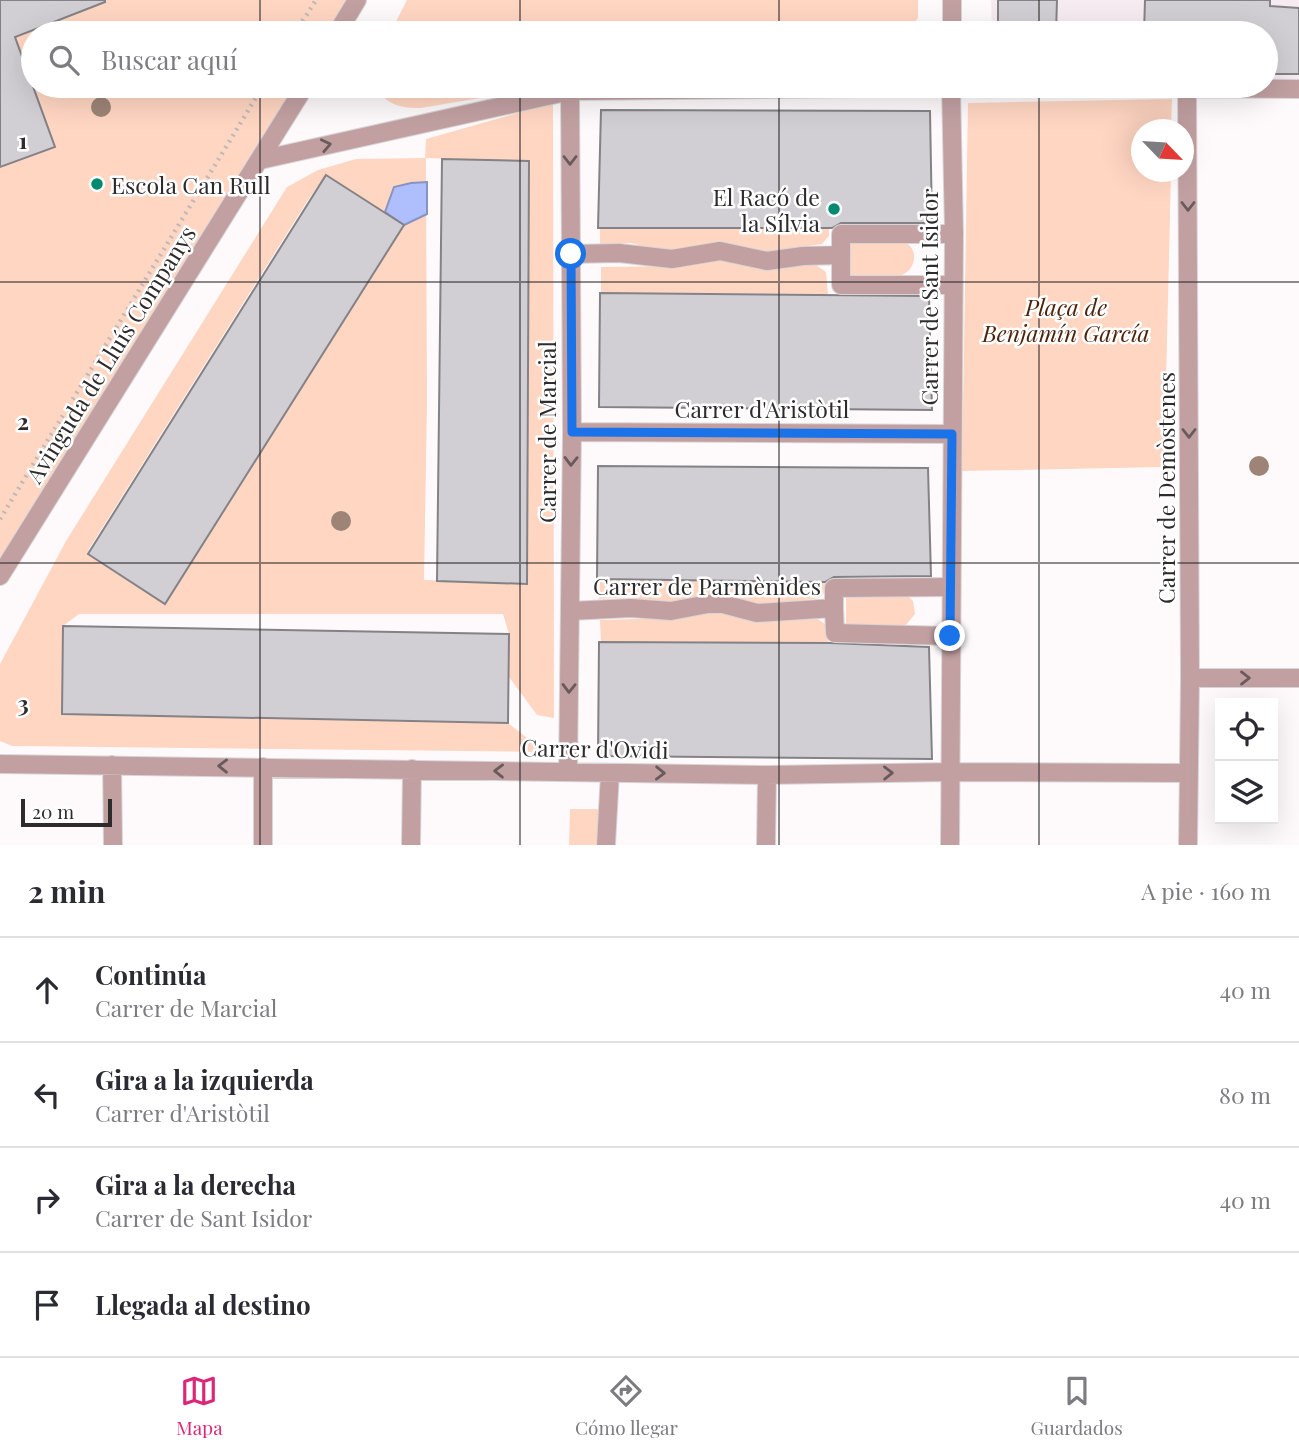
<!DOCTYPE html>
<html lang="es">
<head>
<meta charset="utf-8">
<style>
  :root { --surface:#fff; --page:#f7f7f7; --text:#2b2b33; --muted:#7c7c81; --line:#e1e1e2; --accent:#db2777 }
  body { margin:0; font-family:"Playfair Display",serif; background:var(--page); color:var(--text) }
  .controls { position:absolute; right:21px; bottom:21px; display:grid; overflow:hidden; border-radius:0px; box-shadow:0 7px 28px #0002 }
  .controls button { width:63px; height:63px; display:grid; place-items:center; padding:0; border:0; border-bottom:2px solid var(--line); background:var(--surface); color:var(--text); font:35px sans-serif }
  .compass { position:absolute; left:1131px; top:119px; width:63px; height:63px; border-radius:50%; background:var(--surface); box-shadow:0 7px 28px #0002; rotate:115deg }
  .scale { position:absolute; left:21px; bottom:18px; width:91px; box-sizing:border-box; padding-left:7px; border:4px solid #2d2b2c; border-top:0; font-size:19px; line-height:24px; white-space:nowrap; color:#2d2b2c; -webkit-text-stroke:5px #fff; paint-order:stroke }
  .stop { position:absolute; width:21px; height:21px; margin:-16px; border:5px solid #1a73e8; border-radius:50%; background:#fff }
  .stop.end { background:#1a73e8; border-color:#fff; box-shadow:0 2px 7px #0008 }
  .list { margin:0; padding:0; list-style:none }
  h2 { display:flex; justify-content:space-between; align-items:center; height:91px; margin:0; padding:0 28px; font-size:30px }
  h2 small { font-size:23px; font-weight:400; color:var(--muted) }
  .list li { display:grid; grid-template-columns:46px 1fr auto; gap:21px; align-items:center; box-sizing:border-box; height:105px; padding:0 28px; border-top:2px solid var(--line) }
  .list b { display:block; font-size:26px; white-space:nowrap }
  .list p { margin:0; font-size:23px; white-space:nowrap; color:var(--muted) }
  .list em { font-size:23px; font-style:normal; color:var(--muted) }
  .icon { flex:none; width:38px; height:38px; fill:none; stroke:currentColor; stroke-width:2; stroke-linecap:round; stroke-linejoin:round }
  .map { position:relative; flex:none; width:1299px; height:845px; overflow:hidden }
  .search { position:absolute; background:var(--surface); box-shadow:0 7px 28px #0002; left:21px; right:21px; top:21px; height:77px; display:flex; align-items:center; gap:18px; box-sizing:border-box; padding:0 24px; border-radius:38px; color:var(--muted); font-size:26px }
  .sheet { height:511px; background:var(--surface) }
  nav { display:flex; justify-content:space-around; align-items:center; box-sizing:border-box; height:98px; border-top:2px solid var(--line); background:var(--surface); font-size:19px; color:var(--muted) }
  nav a { display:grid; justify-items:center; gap:4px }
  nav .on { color:var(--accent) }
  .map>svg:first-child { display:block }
  .built { fill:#f7ebf2 }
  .green { fill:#ffd6c2; fill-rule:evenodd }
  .water { fill:#afbffe; stroke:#8893bf; stroke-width:2 }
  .building { fill:#d1cfd3; stroke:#848286; stroke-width:2 }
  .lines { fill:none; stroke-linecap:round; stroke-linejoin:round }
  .pedestrian-casing { stroke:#d8d5d7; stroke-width:20 }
  .minor-casing { stroke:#d8d5d7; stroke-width:20 }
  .path { stroke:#bdb9bb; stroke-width:4.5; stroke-dasharray:2 5; stroke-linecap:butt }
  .pedestrian { stroke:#c2a0a2; stroke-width:18 }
  .minor { stroke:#c2a0a2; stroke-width:18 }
  .tree { fill:#9d8477 }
  .oneway { stroke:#695a5b }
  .route { stroke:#1a73e8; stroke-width:9 }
  .grid { fill:none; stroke:#2d2b2c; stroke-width:2; stroke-opacity:0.55 }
  .poi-dot { fill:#018a70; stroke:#fff; stroke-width:2.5 }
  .labels { text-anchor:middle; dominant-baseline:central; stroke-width:5; stroke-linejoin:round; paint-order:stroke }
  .poi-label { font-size:23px; fill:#2d2b2c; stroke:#fff; text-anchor:start }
  .street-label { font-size:23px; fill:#2d2b2c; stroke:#fff }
  .park-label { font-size:23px; font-style:italic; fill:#4d230b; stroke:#fff }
  .grid-label { font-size:23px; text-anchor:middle; font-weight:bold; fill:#2d2b2c; stroke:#fff; stroke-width:5; stroke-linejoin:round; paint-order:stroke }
</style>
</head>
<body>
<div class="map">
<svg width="1299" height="845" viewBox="0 0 1299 845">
  <rect width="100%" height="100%" fill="#fefafc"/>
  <path class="built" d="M991,0h308v89l-33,-3v-53h-274z"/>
  <path class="green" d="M0,0h357l-20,33h-304v53h272l-305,490z
    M407,0h511v18l-11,15h-517z
    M378,86h174l-131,22c-18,0 -37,-2 -43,-22z
    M1172,99l-1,30 -29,1v42h29l-7,295 -202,4 6,-368z
    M553,103l1,615 -17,-3 -28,-38v-43l-6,-20h-424l-16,12 -1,87 446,10 37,29 -533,-6 -12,-5v-77l66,-123 221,-354 31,-17 38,-11 69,-1 1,-19zM426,158l103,4 -3,421 -102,-3 3,-177zM326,175l78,50 -239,379 -77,-49 1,-6 219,-349z
    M600,228h229v8l-7,8 -57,8 -73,-3 -30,2 -31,-8 -31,2z
    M846,239l57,1c6,5 12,9 11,18 -2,29 -49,20 -68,20z
    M717,259l99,6 10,7 2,22 -227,-1v-26l67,-1z
    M600,579l227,3v8l-8,8 -56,8 -115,-4 -17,-5 -32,2z
    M846,591l60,3 7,7 2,13 -10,12 -59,1z
    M720,611l95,6 10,7 4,19 -228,-1 -1,-22 67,-2z
    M570,809h37l-1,36h-37z"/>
  <path class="water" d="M427,182v32l-23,11 -19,-13 9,-25 17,-4z"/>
  <path class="building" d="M0,0h105v2l-90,35 40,110 -55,20z
    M998,0h59l-1,33h-58z
    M1145,0h125v6l29,2v66h-33v-41h-122z
    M601,110l329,1 2,112h-91l-9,5h-234z
    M442,159l87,2 -2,423 -90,-3z
    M326,175l78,50 -239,379 -77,-50z
    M600,293l329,3 3,114 -333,-3z
    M598,466l330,2 3,108 -97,1 -9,5 -228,-3z
    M63,626l446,8 -1,89 -446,-9z
    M599,642l231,1 99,4 3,112 -334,-3z"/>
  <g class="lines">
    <defs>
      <path id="pedestrian" d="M571,254l48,-1 53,6 48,-8 47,10 36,-5 38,-1v-21h113
        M841,255v30h111
        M834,608l1,25 115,3
        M570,611l61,-3 40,3 37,-7h15l34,9 77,-5v-20l116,-1"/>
      <path id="minor" d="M337,33l20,-33
        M952,33v-33
        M1187,88l3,590 -2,167
        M260,160l310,-69 381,-4 348,2
        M572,432l380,2
        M0,576l305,-490
        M1190,678h109
        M0,764l767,11 182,-3 240,1
        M112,765l1,80
        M568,772l4,-340 -2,-341
        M263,845v-78
        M411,845l1,-76
        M606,845l4,-72
        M766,845l1,-70
        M950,845l4,-611 -3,-148"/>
    </defs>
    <use href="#pedestrian" class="pedestrian-casing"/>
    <use href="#minor" class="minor-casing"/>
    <path class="path" d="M295,33l21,-33
      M0,519l263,-433"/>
    <use href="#pedestrian" class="pedestrian"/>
    <use href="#minor" class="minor"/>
  </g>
  <g class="tree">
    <circle cx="101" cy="107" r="10"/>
    <circle cx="1259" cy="466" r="10"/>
    <circle cx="341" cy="521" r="10"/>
  </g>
  <defs><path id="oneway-chevron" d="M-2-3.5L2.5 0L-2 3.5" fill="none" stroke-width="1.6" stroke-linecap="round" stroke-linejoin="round" transform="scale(1.75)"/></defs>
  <g class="oneway">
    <use href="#oneway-chevron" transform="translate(326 145) rotate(-12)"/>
    <use href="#oneway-chevron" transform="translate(570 160) rotate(90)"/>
    <use href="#oneway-chevron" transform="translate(1188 206) rotate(90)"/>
    <use href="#oneway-chevron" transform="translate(1189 433) rotate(90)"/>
    <use href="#oneway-chevron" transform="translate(571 461) rotate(91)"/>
    <use href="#oneway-chevron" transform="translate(1245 678)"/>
    <use href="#oneway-chevron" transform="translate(569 688) rotate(91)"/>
    <use href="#oneway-chevron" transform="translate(223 766) rotate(-179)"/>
    <use href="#oneway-chevron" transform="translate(499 771) rotate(-179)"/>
    <use href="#oneway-chevron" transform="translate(660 773) rotate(1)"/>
    <use href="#oneway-chevron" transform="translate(888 773) rotate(-1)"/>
  </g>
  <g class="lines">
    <path class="route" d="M571,254l1,178 380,2 -2,202"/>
  </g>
  <path class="grid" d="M260,0v33M520,0v33M779,0v33M1039,0v33M260,86v759M520,86v759M779,86v759M1039,86v759M0,282h1299M0,563h1299"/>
  <g class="poi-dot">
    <circle cx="97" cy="184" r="7"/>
    <circle cx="834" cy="209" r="7"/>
  </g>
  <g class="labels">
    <g class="poi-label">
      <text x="111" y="184">Escola Can Rull</text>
      <text x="820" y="196" text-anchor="end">El Racó de<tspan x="820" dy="26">la Sílvia</tspan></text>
    </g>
    <g class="street-label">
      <text transform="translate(928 297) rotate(-90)">Carrer de Sant Isidor</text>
      <text transform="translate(110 354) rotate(-58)">Avinguda de Lluís Companys</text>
      <text x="762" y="408">Carrer d'Aristòtil</text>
      <text transform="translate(546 432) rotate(-90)">Carrer de Marcial</text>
      <text transform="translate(1165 488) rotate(-90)">Carrer de Demòstenes</text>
      <text x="707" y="585">Carrer de Parmènides</text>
      <text transform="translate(595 748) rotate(1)">Carrer d'Ovidi</text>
    </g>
    <g class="park-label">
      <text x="1066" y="306">Plaça de<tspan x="1066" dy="26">Benjamín García</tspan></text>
    </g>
  </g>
  <g class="grid-label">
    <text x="23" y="149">1</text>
    <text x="23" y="430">2</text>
    <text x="23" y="712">3</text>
  </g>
</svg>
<div class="controls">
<button><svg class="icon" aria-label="locate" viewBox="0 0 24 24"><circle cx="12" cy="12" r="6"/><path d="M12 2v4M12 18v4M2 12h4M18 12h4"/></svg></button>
<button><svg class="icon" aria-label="layers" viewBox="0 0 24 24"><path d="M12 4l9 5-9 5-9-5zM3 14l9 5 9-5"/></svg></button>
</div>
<svg class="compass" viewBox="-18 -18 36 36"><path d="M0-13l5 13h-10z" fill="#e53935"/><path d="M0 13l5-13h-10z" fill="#7c7c81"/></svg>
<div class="scale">20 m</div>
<div class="stop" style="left:571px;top:254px"></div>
<div class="stop end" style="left:950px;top:636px"></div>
<div class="search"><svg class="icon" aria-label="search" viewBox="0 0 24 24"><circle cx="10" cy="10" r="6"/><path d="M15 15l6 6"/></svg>Buscar aquí</div>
</div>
<section class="sheet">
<h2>2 min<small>A pie · 160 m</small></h2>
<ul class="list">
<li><svg class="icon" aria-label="ahead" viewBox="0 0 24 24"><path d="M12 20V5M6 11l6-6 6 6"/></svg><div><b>Continúa</b><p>Carrer de Marcial</p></div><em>40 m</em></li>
<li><svg class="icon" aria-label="left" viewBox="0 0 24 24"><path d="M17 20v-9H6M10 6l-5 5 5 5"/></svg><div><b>Gira a la izquierda</b><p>Carrer d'Aristòtil</p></div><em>80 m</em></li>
<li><svg class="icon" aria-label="right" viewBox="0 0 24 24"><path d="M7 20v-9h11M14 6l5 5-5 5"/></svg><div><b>Gira a la derecha</b><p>Carrer de Sant Isidor</p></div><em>40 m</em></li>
<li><svg class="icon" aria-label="arrive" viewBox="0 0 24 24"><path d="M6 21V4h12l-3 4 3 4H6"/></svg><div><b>Llegada al destino</b></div></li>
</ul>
</section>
<nav>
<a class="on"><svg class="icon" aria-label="map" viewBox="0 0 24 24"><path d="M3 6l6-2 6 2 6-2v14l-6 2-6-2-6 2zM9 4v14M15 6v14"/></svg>Mapa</a>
<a><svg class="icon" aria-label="directions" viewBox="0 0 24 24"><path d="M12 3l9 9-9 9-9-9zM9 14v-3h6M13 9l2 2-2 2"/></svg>Cómo llegar</a>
<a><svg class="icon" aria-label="saved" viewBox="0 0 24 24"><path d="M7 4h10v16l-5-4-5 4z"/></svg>Guardados</a>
</nav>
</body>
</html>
